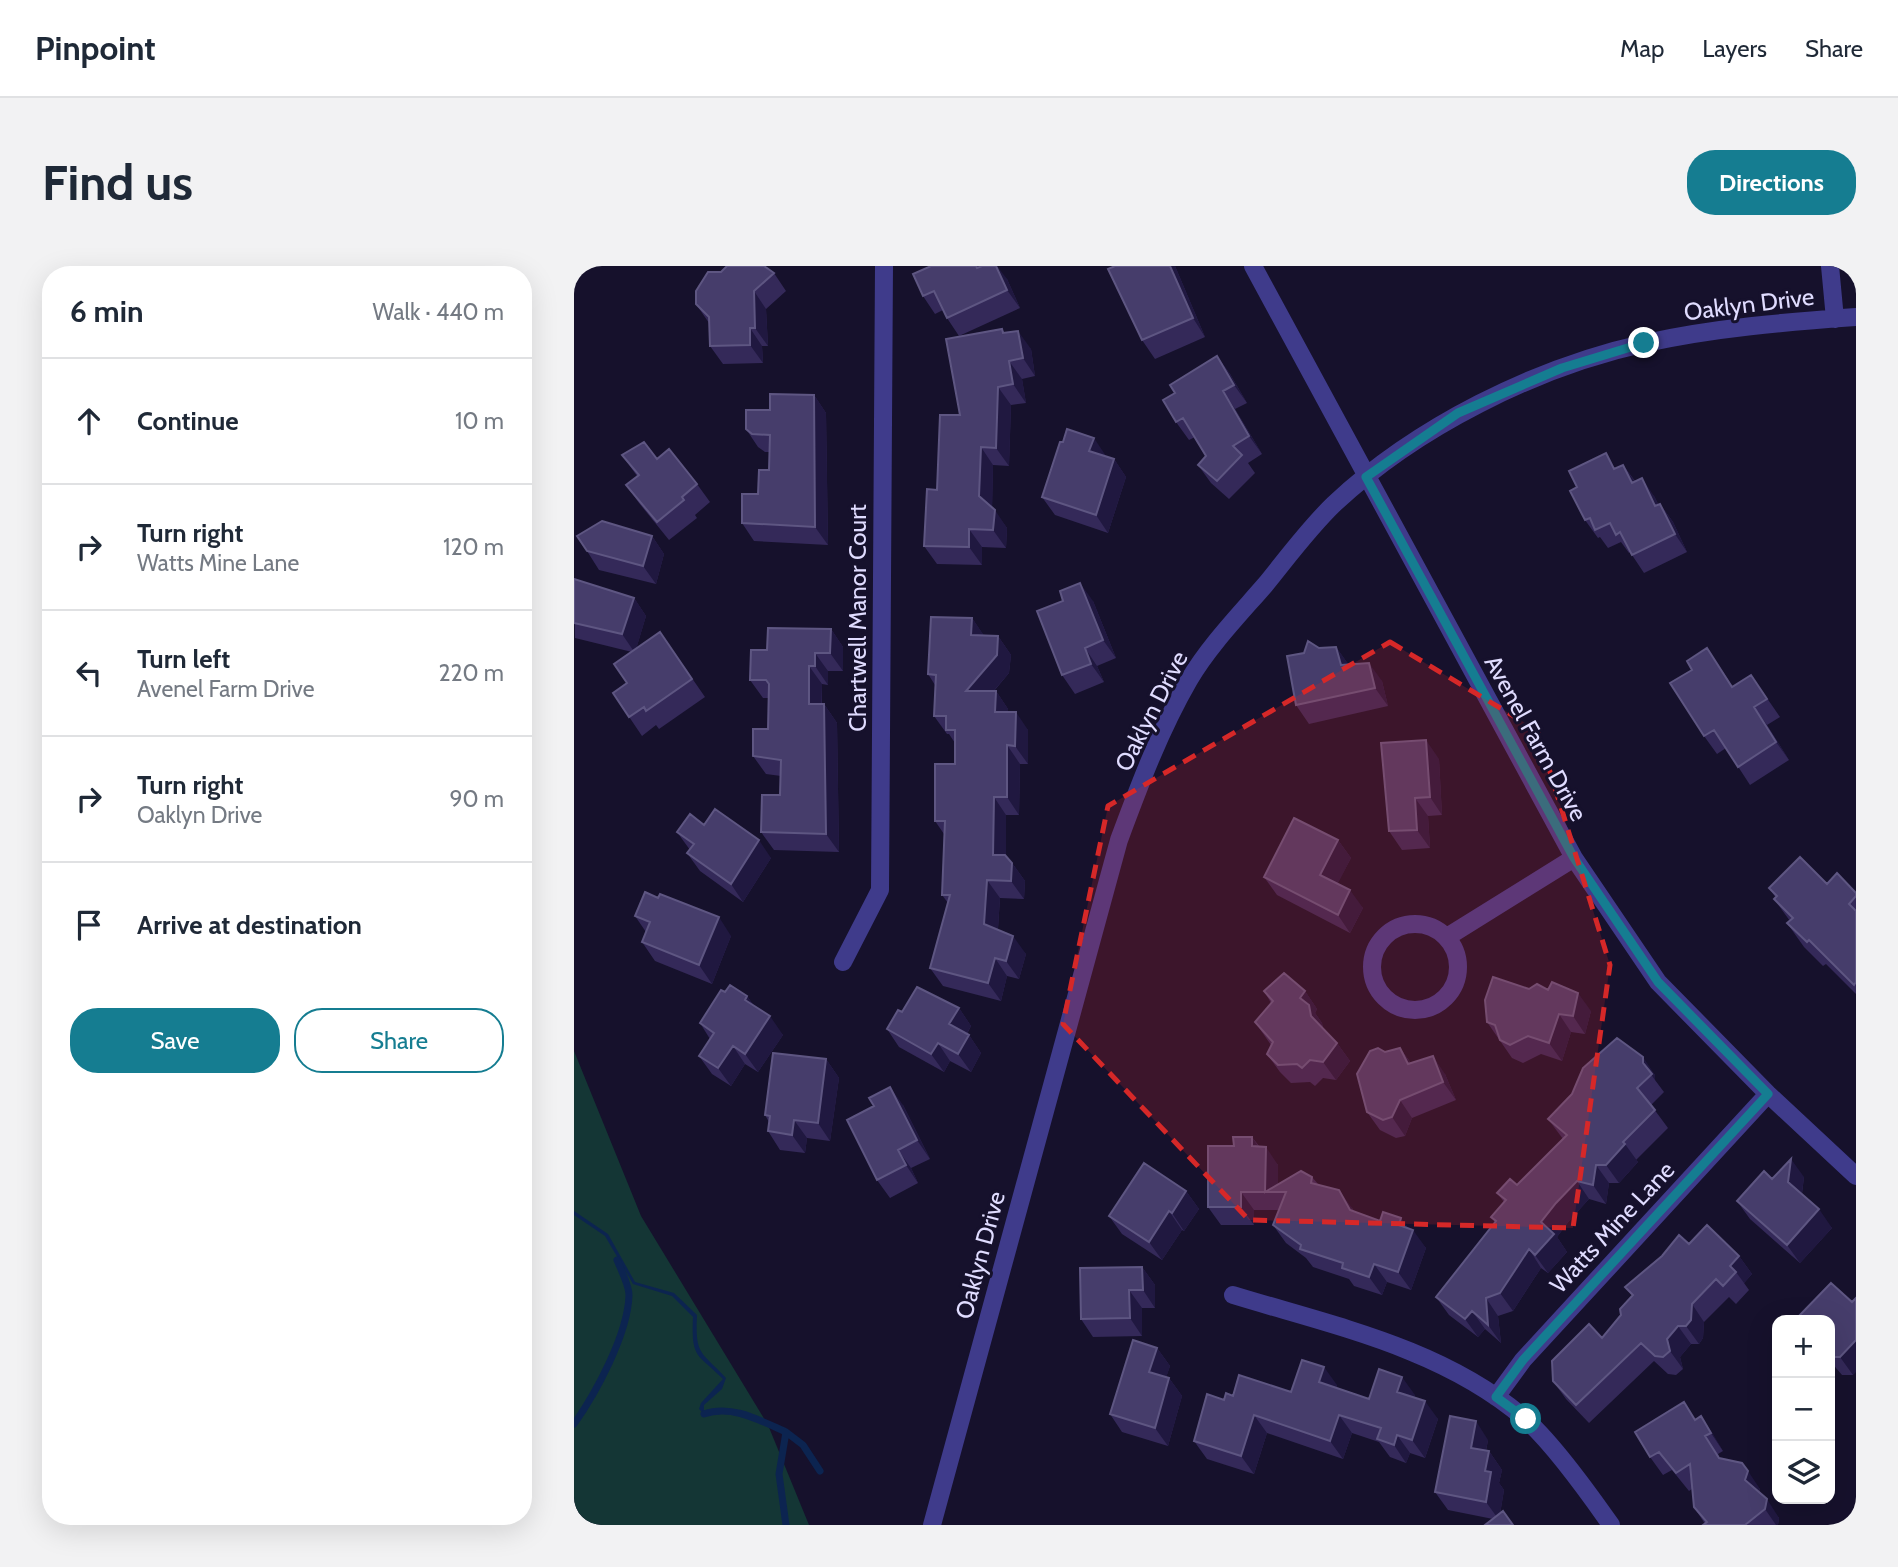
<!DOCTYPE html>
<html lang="en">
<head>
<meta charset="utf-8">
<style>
  :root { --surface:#fff; --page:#f2f2f3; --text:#1f2937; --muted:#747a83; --line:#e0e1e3; --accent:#157d91 }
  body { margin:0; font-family:Cabin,sans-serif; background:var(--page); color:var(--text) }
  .controls { position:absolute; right:21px; bottom:21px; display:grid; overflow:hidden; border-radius:14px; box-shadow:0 7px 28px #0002 }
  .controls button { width:63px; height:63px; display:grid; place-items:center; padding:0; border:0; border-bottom:2px solid var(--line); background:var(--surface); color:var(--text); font:35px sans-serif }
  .stop { position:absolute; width:21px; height:21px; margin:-16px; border:5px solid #157d91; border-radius:50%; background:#fff }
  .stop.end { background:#157d91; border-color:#fff; box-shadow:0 2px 7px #0008 }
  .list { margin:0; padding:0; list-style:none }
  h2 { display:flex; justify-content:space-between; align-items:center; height:91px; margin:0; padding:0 28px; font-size:30px }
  h2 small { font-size:23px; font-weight:400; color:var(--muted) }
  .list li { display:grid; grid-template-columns:46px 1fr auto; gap:21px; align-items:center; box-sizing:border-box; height:126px; padding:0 28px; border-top:2px solid var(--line) }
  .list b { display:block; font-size:26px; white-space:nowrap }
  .list p { margin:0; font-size:23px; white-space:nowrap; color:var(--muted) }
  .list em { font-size:23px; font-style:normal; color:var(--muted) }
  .actions { display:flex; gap:14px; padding:21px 28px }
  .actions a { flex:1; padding:16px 0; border:2px solid var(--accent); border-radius:28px; text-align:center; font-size:24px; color:var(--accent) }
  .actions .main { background:var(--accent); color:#fff }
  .icon { flex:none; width:38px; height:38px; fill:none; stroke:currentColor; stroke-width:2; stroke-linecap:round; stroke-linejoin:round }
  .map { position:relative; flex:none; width:1282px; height:1259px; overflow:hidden; border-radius:28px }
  header { display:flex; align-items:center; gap:42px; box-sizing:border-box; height:98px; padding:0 35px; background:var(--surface); border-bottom:2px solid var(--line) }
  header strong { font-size:33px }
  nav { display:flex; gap:38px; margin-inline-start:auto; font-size:24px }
  .intro { display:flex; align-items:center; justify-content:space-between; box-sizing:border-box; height:168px; padding:0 42px }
  h1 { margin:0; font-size:49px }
  .button { padding:18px 32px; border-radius:28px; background:var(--accent); color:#fff; font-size:24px; font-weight:700 }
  main { display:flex; gap:42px; padding:0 42px }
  aside { flex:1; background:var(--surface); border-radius:28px; box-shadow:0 7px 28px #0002 }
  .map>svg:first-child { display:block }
  .green { fill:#143635 }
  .water { fill:#0c2450 }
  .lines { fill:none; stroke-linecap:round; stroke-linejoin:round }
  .stream { stroke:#0c2450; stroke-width:7 }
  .minor { stroke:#3f3b8b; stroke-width:18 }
  .wall { fill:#342959 }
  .shaded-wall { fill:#201840 }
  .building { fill:#463d6b; stroke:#5e5682; stroke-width:2 }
  .route { stroke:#157d91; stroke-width:9 }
  .marked { fill:#d62828; fill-opacity:0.2; stroke:#d62828; stroke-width:5; stroke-dasharray:14 9; stroke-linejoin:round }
  .labels { text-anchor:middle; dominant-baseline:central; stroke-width:6; stroke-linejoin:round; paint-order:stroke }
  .street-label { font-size:24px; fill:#e0dcff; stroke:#16112c }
</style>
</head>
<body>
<header>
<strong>Pinpoint</strong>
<nav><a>Map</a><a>Layers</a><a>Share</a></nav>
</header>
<div class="intro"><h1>Find us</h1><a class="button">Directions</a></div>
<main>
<aside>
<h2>6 min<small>Walk · 440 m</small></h2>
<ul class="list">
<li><svg class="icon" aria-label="ahead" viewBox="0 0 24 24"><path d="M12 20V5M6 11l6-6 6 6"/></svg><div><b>Continue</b></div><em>10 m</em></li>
<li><svg class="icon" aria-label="right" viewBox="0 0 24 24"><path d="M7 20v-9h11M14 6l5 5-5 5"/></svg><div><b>Turn right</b><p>Watts Mine Lane</p></div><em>120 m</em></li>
<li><svg class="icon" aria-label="left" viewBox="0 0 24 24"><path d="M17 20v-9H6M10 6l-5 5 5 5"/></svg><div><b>Turn left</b><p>Avenel Farm Drive</p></div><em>220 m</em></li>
<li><svg class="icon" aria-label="right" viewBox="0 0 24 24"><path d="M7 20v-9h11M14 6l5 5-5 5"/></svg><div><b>Turn right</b><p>Oaklyn Drive</p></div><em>90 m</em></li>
<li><svg class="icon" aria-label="arrive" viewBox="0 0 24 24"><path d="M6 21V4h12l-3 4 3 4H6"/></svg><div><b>Arrive at destination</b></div></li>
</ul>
<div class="actions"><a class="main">Save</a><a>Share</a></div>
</aside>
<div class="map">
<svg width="1282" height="1259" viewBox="0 0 1282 1259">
  <rect width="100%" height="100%" fill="#16112c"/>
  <path class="green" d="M0,785l67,165 127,209 41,100h-235z"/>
  <path class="water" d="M0,945l34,23 27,48 39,11 23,22c-2,41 4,36 29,63l-4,11 -18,16v9l-5,-5 2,-6 22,-24c-26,-26 -32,-20 -30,-62l-21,-21 -39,-12 -28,-48 -31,-21z"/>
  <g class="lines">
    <path class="stream" d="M130,1148c28,-10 57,7 82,18l-7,42 7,51
      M0,1158c22,-31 54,-90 55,-129 0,-10 -8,-25 -12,-35
      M212,1166l17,13 17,26"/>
    <path class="minor" d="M679,0l321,592 84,124 110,112 88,82
      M1256,0l5,53
      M798 701a43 43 0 1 1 86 0a43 43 0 1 1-86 0Z
      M873,671l127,-79
      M269,696l37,-72 4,-624
      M659,1029c101,31 209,53 291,123 27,23 66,77 87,107
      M922,1131l27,-37 245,-266
      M358,1259l187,-685c20,-54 41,-110 70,-160 20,-34 50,-65 76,-95 22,-27 44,-57 69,-81 82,-77 202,-137 312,-161 68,-15 140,-21 210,-26"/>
  </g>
  <path class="wall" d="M357,0h50l26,13 13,29 -61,28 -12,-18 -4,-8 -8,4 -12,-18z
    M601,0l30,71 -50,22 -13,-19z
    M200,7l12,18 -20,18 2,37h-6l1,17 -40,1 -13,-18 -1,-23 -13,-19z
    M428,63l3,4 26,16 4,27 -13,3 4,24 -15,2 -2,61 -16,-1 -1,43 15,20 -1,20 -24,-1v18l-45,-1 -13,-18 13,-56 23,-75z
    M643,90l13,18 17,29 -12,6 27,45 -14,9 7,10 -26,26 -18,-16 -13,-18 8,-9 -11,-19 -6,3 -13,-18 -1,-29z
    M240,129l12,18 2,132 -74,-4 -12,-18 16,-29 11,-24v-18h-4l-7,-5 -12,-18 24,-19z
    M48,189l35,4 40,25 13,18 -15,13 2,3 -28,22 -30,-37 -13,-18 11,-9z
    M532,190l8,3 12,18 -18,56 -53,-18 -13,-18z
    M1049,199l12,16 19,15 4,8h2l13,18 14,30 -43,21 -14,-21 -1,1 -8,-11 -13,6 -8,-11 -2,1 -13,-18 31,-52z
    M78,270l12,18 -8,30 -57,-14 -12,-19z
    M0,313l60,19 12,18 -10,33 24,-17 45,65 -46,32 -3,-4 -14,11 -29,-43 14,-10 5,-31 -57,-14z
    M519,335l23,57 -19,8 7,16 -29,12 -13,-19z
    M398,352l12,18h14l13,19 -2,18 -15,18h2l12,18v3l20,18v34h-8l-1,51h-13v41l6,7 13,18 -1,18 -24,-1 -2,31 28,25 -7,25 -12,-3 -6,25 -58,-15 -13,-18 18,-65 -6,-8 2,-61 -9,-13 20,-57v-21l-6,-9h-2l-13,-18 1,-31 -7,-11z
    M257,363l12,18v24h-15v14l-6,-1v20h2l13,19 2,129 -65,-2 -13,-18 19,-37 1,-19 -15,-2 -13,-18 15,-27v-31h-5l-13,-18 17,-30z
    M762,381l12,17 34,17 6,25 -79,18 -13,-19 8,-52 15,-5z
    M1133,382l26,39 18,-12 29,42 -13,8 22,35 -39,25 -24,-37 -9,6 -13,-18 -12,-66z
    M865,493l3,56 -14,1 2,32 -28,2 -13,-19z
    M130,559l67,33 -28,44 -43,-31 -13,-18 3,-3 -13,-18z
    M764,574l13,18 -14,26 26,24 -13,25 -73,-38 -13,-18z
    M1253,618l29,9v101l-30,-30 -3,2 -19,-19 -17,-24 3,-2 -16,-22 2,-1 -7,-10z
    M61,650l96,20 -19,48 -57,-23 -13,-19 4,-10z
    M690,725h41l12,18 -2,4 7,10 1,5 14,15 13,18 -14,19 -13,-2 -8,8 -5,-4 -19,1 -11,-11 -13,-18 4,-9 -16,-23 16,-19z
    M151,726l22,4 7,10 29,29 -25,37 -13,-8 -14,22 -19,-12 -13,-18 11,-17 -10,-16z
    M385,742l12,18 -4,8 2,1 12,18 -10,19 -21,-11 -6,11 -45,-25 -12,-18 15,-17z
    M1017,745l-6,23 -14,-2 -9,29 -21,-7 -18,9 -11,-5 -25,-36z
    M1043,772l38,37v5l9,12 -13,13 17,23 -32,32 2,2 -19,21h-10l-3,21 -17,-5 -20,22 -12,16 10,15 -19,21 -7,-5 -28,43 -15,5 3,27 -16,-14 -7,8 -29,-22 -13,-18 59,-75 -4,-5 13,-15 -7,-9 20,-8 46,-46 -15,-20 24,-25z
    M826,782l11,15 34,11 11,26 -44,18 -7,18 -9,2 -16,-8 -13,-18 18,-60z
    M252,793l13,19 -9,63 -23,-3 -2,15 -25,-3 -12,-19 1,-9 -4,-7z
    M329,839l27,54 -19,9 7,15 -28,15 -13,-18z
    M678,871l7,9 19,19v20l34,-8 6,7 34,24 2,3 26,10 28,7 18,20 -15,42 -24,-8 -5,13 -28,-9 -5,-7 -36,-12 -7,-9 -20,-15 -13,-18 6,-15h-25v15h-33l-13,-18 26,-61z
    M1230,911l-2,17 30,34 -32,35 -50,-44 -13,-18 35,-22z
    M612,925l13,18 -15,22 -2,-1 -20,30 -40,-26 -13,-18z
    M1115,978l50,12 13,18 -8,9 5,7 -13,14 -7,-7 -25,25 -1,16 -4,6h-8l-11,13 3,12 -7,6 -8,-1 -14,-13 -65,62 -23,-24 -13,-18 49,-43 19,-23 11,-19 -7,-9z
    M568,1001l13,18v23h-13v28l-49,1 -12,-18z
    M1278,1036l1,73h-11l-12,-14v-41z
    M583,1082l13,18 -4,11 3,1 13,18 -14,50 -46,-14 -12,-18z
    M763,1119l-1,3 33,11 46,-4 -1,2 24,22 -13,39 -15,-5 -4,10 -16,-6 -11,-15 -27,-9 -9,26 -76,-26 -13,41 -47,-15 -13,-18 30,-41 9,-4 58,-4z
    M1127,1150l22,35 -5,3 2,5 40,30 -1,4 20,25 -1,7h-75l2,-1 -11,-17 -2,-18 -3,2 -17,-21 -9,5 -13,-18z
    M914,1174l-2,11h3l13,19 -3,13 5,7 -4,24 -7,5 -45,-9 -13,-18z"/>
  <path class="shaded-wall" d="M422,0h1l10,13 13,29 -13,-18z
    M596,0h5l30,71 -12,-19z
    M180,25l12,18 2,37 -13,-18z
    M176,62l12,18 1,17 -13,-18z
    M444,65l13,18 4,27 -12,-18z
    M643,90l13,18 17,29 -13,-18z
    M435,95l13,18 4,24 -13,-19z
    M424,121l13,18 -2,61 -13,-18z
    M649,125l12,18 27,45 -13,-18z
    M240,129l12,18 2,132 -13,-18z
    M520,172l12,18 -17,-5z
    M407,181l12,18 -1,49 -13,-18z
    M540,193l12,18 -18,56 -12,-18z
    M1049,199l13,18h-4z
    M1068,212l12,18 14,28 -13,-18z
    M1086,238l13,18 14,30 -12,-18z
    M421,244l12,18 -1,20 -13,-18z
    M395,263l13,18v18l-13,-18z
    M78,270l12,18 -8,30 -13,-18z
    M506,317l13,18 23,57 -13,-18z
    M60,332l12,18 -11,37 -13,-19z
    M398,352l13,19 -14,-2z
    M257,363l12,18v24l-13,-18z
    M424,370l13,19 -2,18 -31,36 -12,-18z
    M762,381l13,18h-8z
    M511,382l12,18 7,16 -13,-18z
    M241,387l13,18v14l-13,-19z
    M795,397l13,18 6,25 -13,-18z
    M235,400l13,18 -1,38 -12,-18z
    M422,425l12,18v21l-13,-18z
    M250,438l13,19 2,129 -13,-18z
    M1180,441l13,18 22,35 -13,-18z
    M442,446l12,18v34l-13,-18z
    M852,474l13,19 3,56 -12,-18z
    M433,479l13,19 -1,51 -12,-18z
    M420,531l12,18v58l-13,-18z
    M841,532l13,18 2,32 -13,-18z
    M185,574l12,18 -28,44 -12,-18z
    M764,574l13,18 -18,35 -13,-18z
    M438,597l13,18 -1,18 -13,-18z
    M413,614l13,18 -3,44 -13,-18z
    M776,624l13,18 -13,25 -12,-18z
    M145,651l12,19 -19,48 -13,-19z
    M439,670l13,18 -7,25 -13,-18z
    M421,692l12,18 -6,25 -13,-18z
    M731,725l12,18 -2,4 7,10 2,11 -24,-36z
    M1004,727l13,18 -6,23 -12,-18z
    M173,730l13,18 -15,-14z
    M385,742l12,18 -9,16 -13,-18z
    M985,748l12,18 -9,29 -13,-18z
    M196,750l13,19 -25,37 -13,-18z
    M395,769l12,18 -10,19 -13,-18z
    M364,777l12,18 -6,11 -13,-18z
    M763,777l13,18 -14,19 -13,-18z
    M159,780l12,18 -14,22 -13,-18z
    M826,782l13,18 -5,-2z
    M859,790l12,18 11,26 -13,-18z
    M1069,791l12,18v5l-12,-17z
    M252,793l13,19 -9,63 -12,-18z
    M316,821l13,18 27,54 -13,-19z
    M826,834l12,18 -7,18 -13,-19z
    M220,854l13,18 -2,15 -13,-18z
    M678,871l12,18 -12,-9z
    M1051,878l13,18 -19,21 -13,-18z
    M692,881l12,18v27h-12z
    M324,884l13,18 7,15 -12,-18z
    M1217,893l13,18 -3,23 -13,-18z
    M1022,899l13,18 -3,21 -13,-19z
    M1003,915l12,18 -20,22 -12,16 10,15 -19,21 -13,-18 6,-33 15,-19z
    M765,924l13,18 10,20 -12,-18z
    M612,925l13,18 -15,22 -12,-18z
    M667,926l13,18v15l-13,-18z
    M1245,943l13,19 -32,35 -13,-18z
    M595,945l13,19 -20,30 -13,-18z
    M827,952l11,15 1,-3 13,18 -15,42 -13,-18 1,-47z
    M955,983l12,19 -28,43 -13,-18z
    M1165,990l13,18 -8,9 -8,-11 -6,-6z
    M800,998l13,18 -5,13 -13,-18z
    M568,1001l13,18v23l-12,-18z
    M555,1024l13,18v28l-12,-18z
    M912,1032l12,18 3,27 -13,-18z
    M1118,1038l12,18 -1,16 -4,6 -13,-18z
    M898,1045l13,18 -7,8 -13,-18z
    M1104,1060l13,18 -11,13 3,12 -13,-18 -3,-12z
    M1282,1074v32l-3,3 -13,-18z
    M583,1082l13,18 -8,24 -13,-18z
    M750,1101l13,18 -5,15 -13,-18z
    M828,1111l13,18 -5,15 -13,-18z
    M595,1112l13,18 -14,50 -13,-18z
    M851,1135l13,18 -13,39 -13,-18z
    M680,1149l13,18 -13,41 -13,-18z
    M765,1149l13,18 -9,26 -13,-18z
    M1127,1150l12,18 10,17 -12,-18z
    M902,1155l12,19 -5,26 -12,-18z
    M823,1169l13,18 -4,10 -12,-18z
    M915,1185l13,19 -3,13 5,7 -5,30 -13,-18 -1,-31z
    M1174,1205l12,18 -2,9 -13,-18z
    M1193,1233l12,19 -1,7h-2l-11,-16z"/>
  <path class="building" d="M153,0h37l10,7 -20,18 1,37h-5v17l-40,1 -1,-29 -13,-13v-13l12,-19h13z
    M357,0h45l1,2 5,-2h14l11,24 -60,28 -13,-27 -11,5 -10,-22z
    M541,0h55l23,52 -51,22 -34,-71z
    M428,63l1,4 15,-2 5,27 -14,3 4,23 -15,3 -2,61 -15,-1 -2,49 16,14 -2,20 -24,-1v18l-45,-1 3,-57 10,1 3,-75h20l-14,-76z
    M643,90l17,29 -11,6 26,45 -16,10 9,9 -25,26 -19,-16 8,-9 -23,-38 -7,4 -13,-22 12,-7 -5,-8z
    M196,128l44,1 1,132 -73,-4v-29h16l1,-24h10l1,-35 -18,-1 -6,-5v-19h24z
    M493,163l27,9 -5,13 25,8 -18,56 -54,-18 18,-55h3z
    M70,176l13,17 12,-10 28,35 -15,13 2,3 -27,22 -31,-37 13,-10 -17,-20z
    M1032,187l8,16 9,-4 9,18 10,-5 13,28 5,-2 15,30 -43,21 -12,-23 -4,3 -6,-12 -15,7 -5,-12 -5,2 -15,-29 7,-4 -8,-16z
    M28,255l50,15 -9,30 -56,-15 -10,-15z
    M0,313l60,19 -12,36 -48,-11z
    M506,317l23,57 -18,8 6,16 -29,11 -25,-64 26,-10 -3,-10z
    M357,351l41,1 -1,17 27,1 -1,19 -31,36h30l-1,21h21l-1,34 -8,-1v52h-13l-1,58h12l7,8 -1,18 -24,-1 -3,44 29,12 -7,25 -11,-3 -7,25 -58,-15 20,-73h-8l3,-74h-10v-57h20v-34h-9v-14h-12l2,-41 -8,-1z
    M194,362l63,1 -1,24h-15v13h-6v38h15l2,130 -65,-2 1,-37h18l1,-35 -28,-4v-27h15l1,-45 -3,-4h-16l1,-30h16z
    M86,366l32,47 -46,32 -2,-4 -15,10 -16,-24 14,-10 -13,-19z
    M734,375l11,7 17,-1 5,18 28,-2 6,25 -79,17 -9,-49 17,-3z
    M1133,382l25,39 19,-12 16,24 -13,8 22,35 -38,25 -24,-37 -10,6 -34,-53 22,-13 -5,-9z
    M852,474l4,57 -15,1 2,32 -28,1 -8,-88z
    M141,543l44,31 -28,44 -44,-31 7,-9 -17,-12 13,-18 14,11z
    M720,552l44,22 -18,35 30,15 -12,25 -74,-38z
    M1226,591l27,27 10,-11 19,20v3l-7,8 7,7v71l-2,3 -45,-45 -2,2 -20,-19 6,-5 -19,-19 3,-3 -8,-8z
    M71,626l13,6 2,-4 59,23 -20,48 -57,-23 8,-20 -15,-6z
    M710,707l21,18 -5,7 9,7 2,11 26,27 -14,19 -13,-2 -8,8 -5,-4 -19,1 -11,-11 6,-12 -18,-20 18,-21 -9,-10z
    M919,711l36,12 8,-5 11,6 4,-8 26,11 -5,23 -14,-2 -10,29 -21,-7 -18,9 -10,-5 -5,-15 -8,-3 -2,-22z
    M156,719l17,11 -2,4 25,16 -25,38 -12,-8 -15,22 -19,-12 15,-23 -14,-10 21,-33 4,2z
    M343,721l42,21 -10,16 20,11 -11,19 -20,-11 -7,11 -44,-25 11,-19 4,2z
    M1043,772l26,19v6l9,11 -15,14 18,22 -32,32 2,2 -19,21h-10l-3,20 -16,-4 -21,22 -15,19 13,12 -19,21 -6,-6 -29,44 -14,5 2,27 -16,-14 -7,8 -29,-22 60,-76 -5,-4 15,-17 -9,-7 13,-14 7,6 50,-50 -19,-16 24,-25 11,-26z
    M804,782l7,4 15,-4 8,16 25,-8 10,26 -43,18 -8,17 -9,3 -16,-8 -10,-38 13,-23z
    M199,787l53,6 -8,64 -24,-3 -2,15 -24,-4 2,-15 -5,-1z
    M316,821l27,53 -19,10 8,15 -29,15 -30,-60 27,-14 -5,-8z
    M659,871h19v9l14,1 -1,45 36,-21 11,6 -1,6 28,7 11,20 30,11 3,-9 18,6 -2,7 14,5 -15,42 -24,-8 -5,13 -27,-9 1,-5 -43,-14 1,-4 -28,-20 13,-33h-45v15h-33v-61h26z
    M1217,893l-3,23 31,27 -32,36 -50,-44 27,-30 8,8z
    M570,897l42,28 -14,22 -3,-2 -20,31 -40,-26z
    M1133,959l32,31 -9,10 6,6 -13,14 -7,-7 -24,25 -1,16 -5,6h-8l-11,13 3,12 -7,6 -8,-1 -14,-13 -65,62 -23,-24 -1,-20 37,-37 13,14 19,-23 -1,-6 13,-14 -8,-8 37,-31 17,-21 10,9z
    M568,1001l1,23h-14l1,28 -49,1 -1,-51z
    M1257,1017l21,19 4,-4v42l-16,17h-10v-37h-35z
    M559,1074l24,8 -8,24 20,6 -14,50 -45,-14z
    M728,1094l22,7 -5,15 50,17 10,-30 23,8 -5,15 28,9 -13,39 -15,-5 -3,10 -17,-6 4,-11 -42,-13 -9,26 -76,-26 -13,41 -47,-15 13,-47 17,6 2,-7 7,3 6,-21 52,17z
    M1110,1136l11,18 6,-4 10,17 -6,3 14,22 23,5 6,8 -3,9 22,19 -2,10 -20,16h-42l4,-3 -13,-15 -4,-43 -14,9 -17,-21 -9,5 -15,-25z
    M876,1150l26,5 -5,27 18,3 -4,20 6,1 -5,30 -51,-10z
    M929,1245l10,14h-28z"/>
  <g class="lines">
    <path class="route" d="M952,1153l-30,-22 27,-37 245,-266 -110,-112 -84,-124 -208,-381 92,-64 104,-45 82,-25"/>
  </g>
  <path class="marked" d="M816,376l147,88 73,235 -37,263 -324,-8 -186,-196 45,-218z"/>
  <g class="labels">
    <g class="street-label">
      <text transform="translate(1175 38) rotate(-7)">Oaklyn Drive</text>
      <text transform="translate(283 352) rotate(-90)">Chartwell Manor Court</text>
      <text transform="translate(577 445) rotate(-63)">Oaklyn Drive</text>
      <text transform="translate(962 472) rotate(61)">Avenel Farm Drive</text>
      <text transform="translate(1038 961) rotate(-47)">Watts Mine Lane</text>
      <text transform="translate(406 989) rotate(-75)">Oaklyn Drive</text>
    </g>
  </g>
</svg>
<div class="controls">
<button>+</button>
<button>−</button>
<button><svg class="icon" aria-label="layers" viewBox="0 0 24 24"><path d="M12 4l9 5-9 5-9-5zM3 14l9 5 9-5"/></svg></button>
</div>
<div class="stop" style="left:952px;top:1153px"></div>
<div class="stop end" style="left:1070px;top:77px"></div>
</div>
</main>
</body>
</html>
